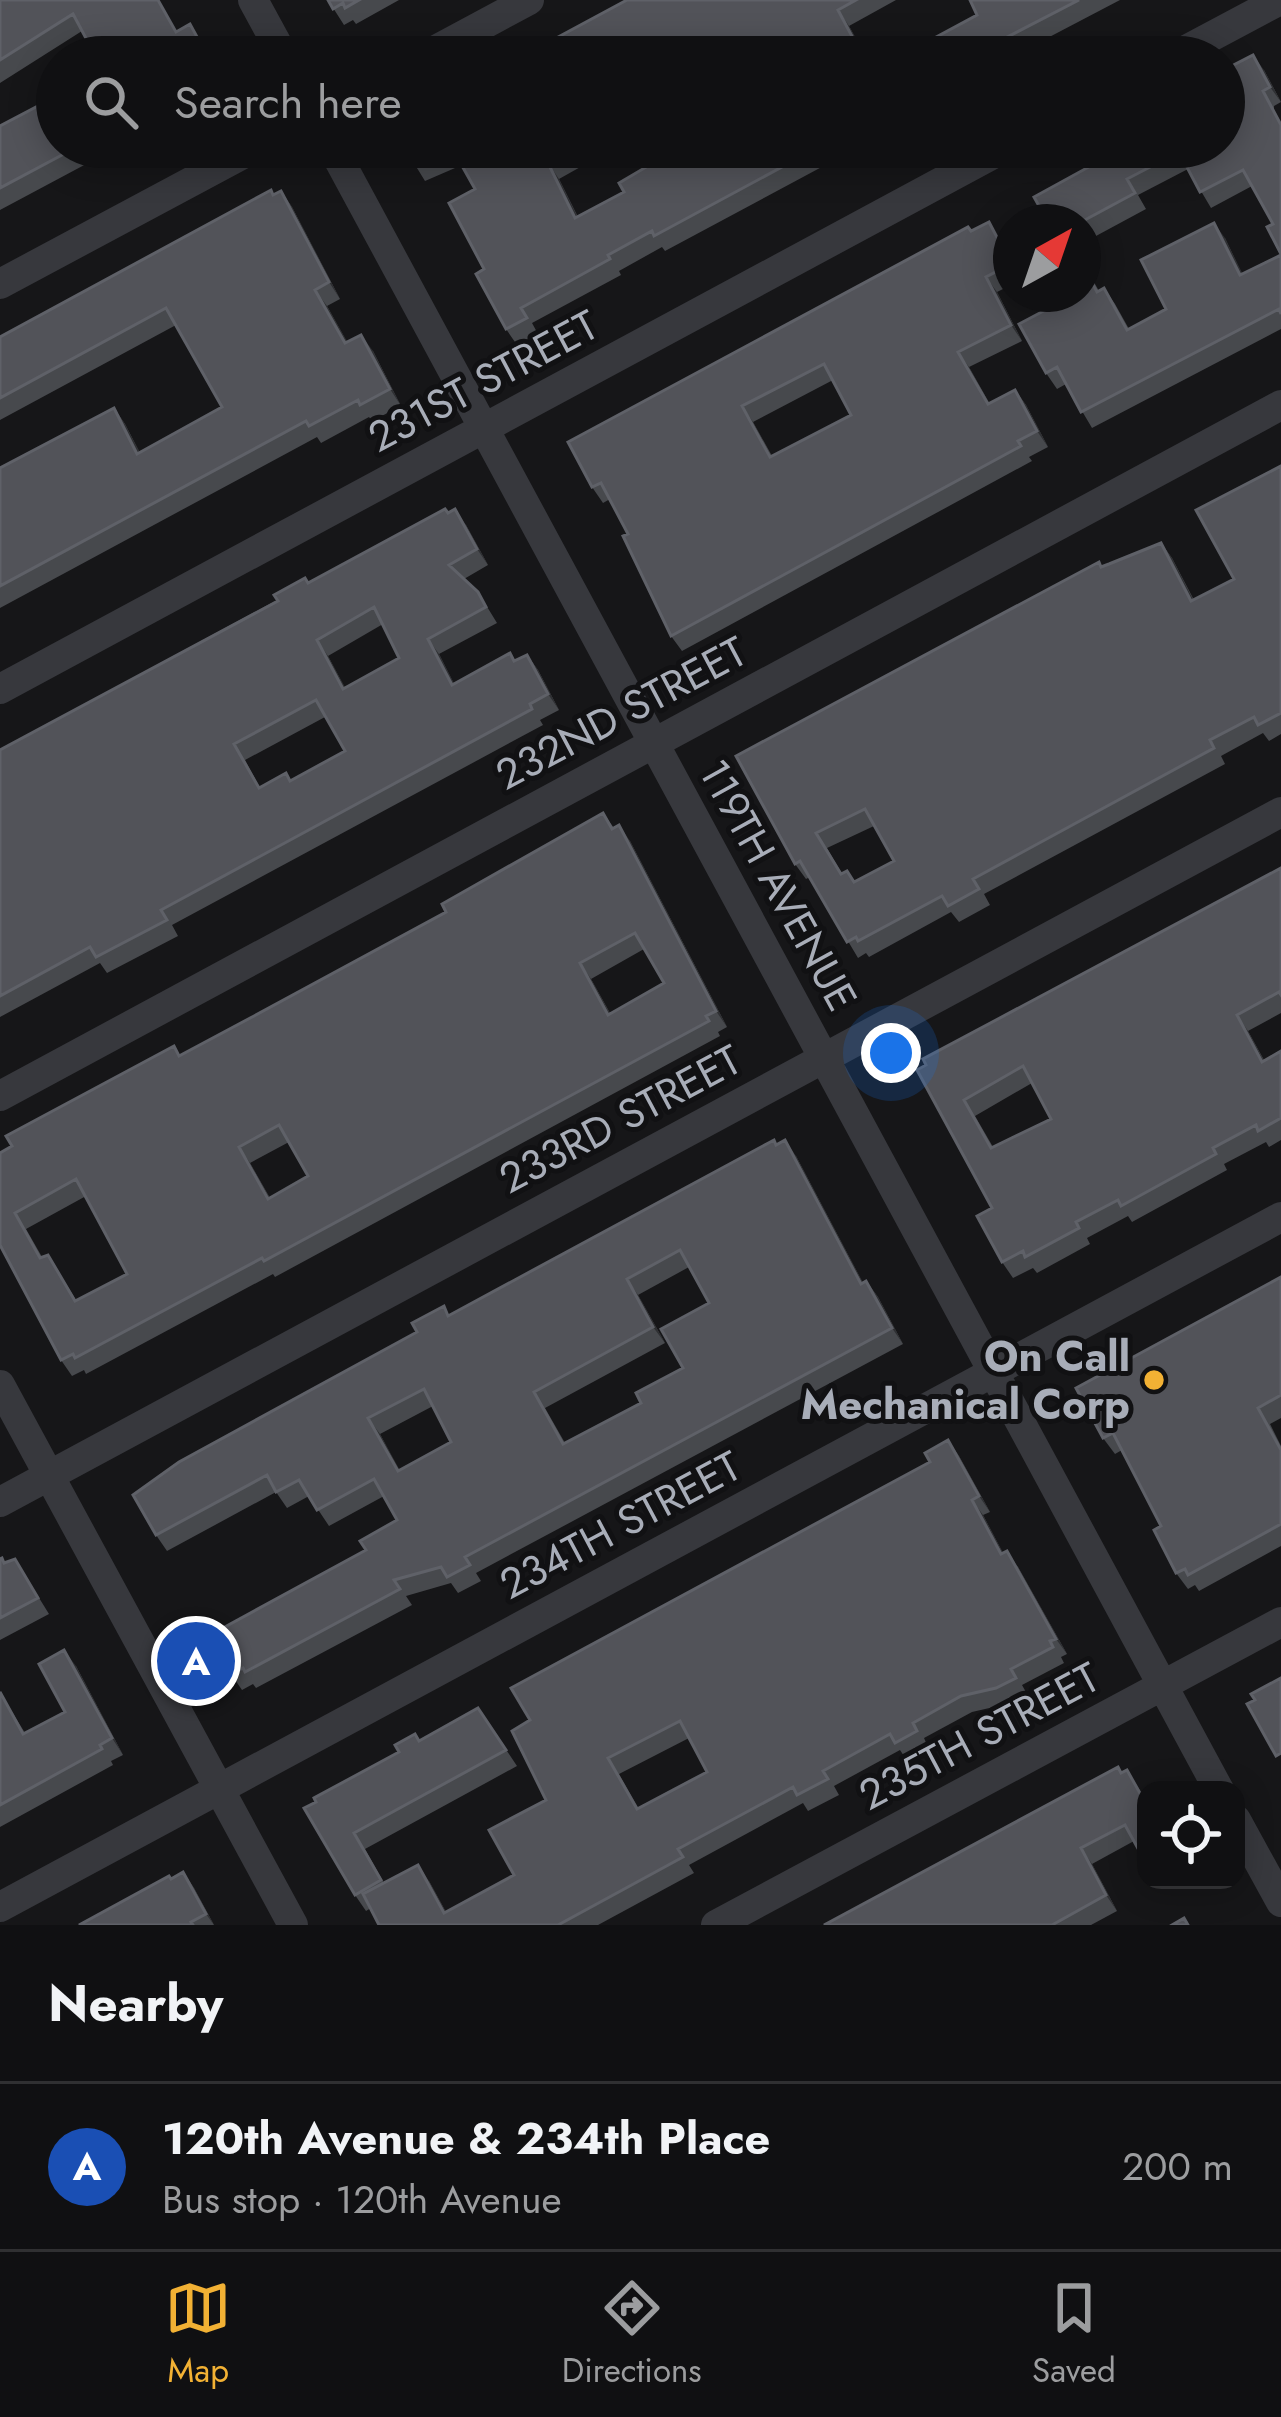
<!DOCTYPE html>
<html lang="en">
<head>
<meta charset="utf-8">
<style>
  :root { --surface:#101012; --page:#1e1e20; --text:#f1f3f6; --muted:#9c9d9f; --line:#303032; --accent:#f2b134 }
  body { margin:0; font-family:Jost,sans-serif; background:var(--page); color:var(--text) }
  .controls { position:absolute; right:36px; bottom:36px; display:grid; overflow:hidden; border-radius:24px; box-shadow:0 6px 30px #0003 }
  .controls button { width:108px; height:108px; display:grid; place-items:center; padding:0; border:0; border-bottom:3px solid var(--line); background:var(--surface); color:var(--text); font:60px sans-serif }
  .compass { position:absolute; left:993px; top:204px; width:108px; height:108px; border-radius:50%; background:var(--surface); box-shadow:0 6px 30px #0003; rotate:40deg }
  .you { position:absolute; left:891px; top:1053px; width:42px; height:42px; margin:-30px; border:9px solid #fff; border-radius:50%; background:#1a73e8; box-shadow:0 0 0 18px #1a73e833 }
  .badge { display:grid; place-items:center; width:78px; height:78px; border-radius:50%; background:var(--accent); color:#fff; font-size:39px; font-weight:700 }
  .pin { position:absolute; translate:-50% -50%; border:6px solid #fff; box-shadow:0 3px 12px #0006 }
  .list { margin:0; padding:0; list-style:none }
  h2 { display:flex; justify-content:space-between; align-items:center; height:156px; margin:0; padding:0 48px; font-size:51px }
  h2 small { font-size:39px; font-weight:400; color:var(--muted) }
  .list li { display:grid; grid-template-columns:78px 1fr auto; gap:36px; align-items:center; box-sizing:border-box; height:168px; padding:0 48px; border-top:3px solid var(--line) }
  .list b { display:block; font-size:45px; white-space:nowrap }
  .list p { margin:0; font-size:39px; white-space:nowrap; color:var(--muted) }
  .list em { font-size:39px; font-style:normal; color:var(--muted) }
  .icon { flex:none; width:66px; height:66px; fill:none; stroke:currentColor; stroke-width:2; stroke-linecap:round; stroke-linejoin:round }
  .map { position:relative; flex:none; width:1281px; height:1925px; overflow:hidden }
  .search { position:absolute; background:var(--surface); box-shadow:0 6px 30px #0003; left:36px; right:36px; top:36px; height:132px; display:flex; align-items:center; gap:30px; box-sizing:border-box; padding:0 42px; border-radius:66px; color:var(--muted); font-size:45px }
  .sheet { height:324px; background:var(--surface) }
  nav { display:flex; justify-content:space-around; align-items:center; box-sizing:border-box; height:168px; border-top:3px solid var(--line); background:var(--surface); font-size:33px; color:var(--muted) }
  nav a { display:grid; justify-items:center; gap:6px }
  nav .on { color:var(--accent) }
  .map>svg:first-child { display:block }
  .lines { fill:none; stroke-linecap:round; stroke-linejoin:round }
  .minor { stroke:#37383d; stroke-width:30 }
  .wall { fill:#47494d; fill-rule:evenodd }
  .shaded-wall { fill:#2f3033 }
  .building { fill:#525359; stroke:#5f6168; stroke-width:3; fill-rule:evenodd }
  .poi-dot { fill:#f2b134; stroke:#111113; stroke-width:4.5 }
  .labels { text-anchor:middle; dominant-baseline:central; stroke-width:10; stroke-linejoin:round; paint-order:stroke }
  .street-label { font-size:42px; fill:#a8adb8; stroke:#111113 }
  .poi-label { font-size:42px; font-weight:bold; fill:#a8adb8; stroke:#111113; text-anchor:end }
</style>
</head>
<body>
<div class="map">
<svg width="1281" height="1925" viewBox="0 0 1281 1925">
  <rect width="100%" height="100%" fill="#161618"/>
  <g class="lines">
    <path class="minor" d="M253,0l31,57
      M423,57l106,-57
      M1173,57l107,-57
      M332,147l887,1643
      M0,284l256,-137
      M0,689l1006,-542
      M0,1096l1281,-691
      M0,1385l293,540
      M0,1502l1281,-690
      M1236,1820l45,82
      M0,1907l1281,-690
      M716,1925l565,-303"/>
  </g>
  <path class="wall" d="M0,0l178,31 23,9 -119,-9 -82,52z
    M328,0h71l-43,24 -3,-4 -9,5z
    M627,0h269l-47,26 17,31h-345z
    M970,0h150l-109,57h-136l19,-10 6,9 77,-41z
    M1264,70l17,32 -7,4 -1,118 -21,-38 -41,22 -23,-39 -50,26 8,14 -63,34v-21h-35z
    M0,126l57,21h61l-118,63z
    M404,147h212l-57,32 19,38 46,-25 29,-29 -9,-16h215l-194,104 -3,-4 -43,24 2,4 -89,48 6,11 -21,11 -11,-16 -22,-60 -9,-80 -13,-24 -37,16z
    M281,191l11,16 48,92 -13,7 20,36 26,9 28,55 -29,15 -3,-4 -48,26 -4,-6 -317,171v-140l114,-60 11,16 15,29 82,-46 -46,-82 -176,95v-83z
    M971,231l29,7 11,21v26l-14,7 25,49 -53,26 20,36 26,-13 11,15 22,42 -19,10 3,4 -350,190 -11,-15 -43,-102 -18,-35 -7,4 -11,-16zM833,380l18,35 -79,41 -19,-34z
    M1225,238l17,36 39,-19v74l-189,99 -26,-44 -9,5 -11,-16 37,-79v-31l16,28 5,-3 11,16 14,25 37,-20z
    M1281,466v268l-12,7 -6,-8 -42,23 4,8 -241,130 6,11 -31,17 -8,-10 -82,45 -3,-4 -8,5 -48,-81 -4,2 -11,-15 -59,-108 366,-189 59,-24 11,15 22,42 40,-21zM874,826l20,35 -39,21 -13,-8 -15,-26z
    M448,513l18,12 22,40 -24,14 14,13 19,31 -58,31 15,30 73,-29 11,15 21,40 -19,10 3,5 -371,200 6,11 -71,37 -7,-10 -100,54v-267l308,-167zM383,624l16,34 -54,30 -17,-32zM325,717l20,34 -54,29 -31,8 -15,-28z
    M603,813l11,15 16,13 97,186 -9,5 2,4 -445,241 -2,-3 -187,100 -2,-4 -12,6 -11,-16 -61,-115 12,-99 434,-234zM644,949l20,34 -54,30 -19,-34zM289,1142l19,34 -38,22 -20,-35zM86,1196l41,78 -51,26 -28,-45 -6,2 -16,-28z
    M1281,868v145l-33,18 16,29 17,-9v89l-12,7 -3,-5 -42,22 3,6 -95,52 -4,-6 -41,22 3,6 -53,29 -4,-5 -20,10 -11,-16 -10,-54 -75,-138zM1032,1083l19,36 -58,28 -18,-31z
    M776,1144l20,12 67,127 3,-2 12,16 25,47 -427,229 5,8 -23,12 -7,-10 -45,13 6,9 -156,83 -3,-4 -11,6 -11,-16 166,-154 -13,-24 -55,30 -20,-30 -22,12 -11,-16 -109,59 -11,-16 261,-203 27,-26 5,9zM689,1267l20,36 -26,65 -42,35 -76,40 -20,-35 120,-65 -27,-48zM433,1406l18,36 -52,28 -19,-36z
    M1281,1277v141l-11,6 11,22v100l-82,45 -4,-6 -7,4 -12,-16 -15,-47 -39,-76 -7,4 -12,-16z
    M948,1440l11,16 31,56 -7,3 20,38 15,14 49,87 -6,3 3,6 -42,22 5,9 -20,10 -35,8 -48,26 4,9 -22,12 -6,-9 -66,36 5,9 -31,16 -5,-8 -114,62 5,8 -96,52h-219l-8,-17 -5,3 -11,-16 -39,-93 162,-94 39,58 -152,83 19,34 45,-2 17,31 68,-37 32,-75 384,-338zM689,1738l18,34 -68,37 -20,-35z
    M0,1559l5,3 10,-3 34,55 -49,26z
    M76,1666l47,89 -12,6 2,4 -113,62v-135l25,41 40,-21z
    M1127,1770l19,30v63l-12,-22 -42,23 25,47 -26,14h-267z
    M183,1872l11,16 20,37h-135z
    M1157,1880h17l-12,7z"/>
  <path class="shaded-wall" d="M838,10l11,16 17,31h-3z
    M1253,55l11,15 17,32 -11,-15z
    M548,163l11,16 27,55 -11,-16z
    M281,191l11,16 48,92 -11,-17z
    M989,222l22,37v5z
    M1214,223l11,15 26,53 -11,-16z
    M986,277l11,15 25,49 -11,-16z
    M315,290l12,16 30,53 -12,-16z
    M361,335l12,16 28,55 -11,-17z
    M958,352l11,15 30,53 -11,-16z
    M1015,390l11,15 22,42 -11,-16z
    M742,406l11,16 27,51 -10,-16z
    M114,408l11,16 24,46 -12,-16z
    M455,509l11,16 22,40 -11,-16z
    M1161,543l11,15 30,59 -11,-16z
    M428,639l11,15 24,47 -11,-16z
    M317,640l11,16 26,48 -11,-15z
    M527,655l11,15 21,40 -11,-16z
    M619,825l11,16 97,186 -11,-16z
    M580,963l11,16 28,51 -11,-15z
    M1237,1015l11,16 25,47 -11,-16z
    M785,1140l11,16 76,144 -11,-16z
    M239,1147l11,16 29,52 -11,-16z
    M627,1279l11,16 27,48 -12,-16z
    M866,1281l12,16 25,47 -11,-16z
    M368,1418l12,16 29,53 -11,-16z
    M948,1440l11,16 31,56 -11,-16z
    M972,1500l11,15 29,55 -11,-16z
    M1007,1551l11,16 49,87 -11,-15z
    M64,1650l12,16 47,89 -11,-17z
    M1081,1848l11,16 25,47 -11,-16z
    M418,1865l11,16 24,44 -9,-12z
    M183,1872l11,16 20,37 -8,-11z"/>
  <path class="building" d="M0,0h158l18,32 14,-8 18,33h-112l-23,-43 -73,46z
    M328,0h31l-14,8 -2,-5 -10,6z
    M627,0h229l-18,10 25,47h-342z
    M970,0h109l-93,48 4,8 -2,1h-113l19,-10 5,10 78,-42z
    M1253,55l17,32 -7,4 18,34v129l-14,-27 6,-3 -30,-54 -43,22 -21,-40 -52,27 8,14 -54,29h-33l-14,-25 62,-34 -7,-12 8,-4h127v-77z
    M57,96v51h20l-77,41v-62z
    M404,147h172l-28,16 27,55 49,-26 -5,-9 34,-20 -9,-16h175l-165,89 -2,-5 -44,24 2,4 -89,49 6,10 -21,11 -30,-55 8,-5 -35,-66 26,-14 -23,-41 -38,17z
    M271,190l2,5 8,-4 48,91 -14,8 30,53 16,-8 29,54 -30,16 -2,-5 -49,26 -3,-5 -306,165v-118l114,-60 23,46 85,-47 -56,-99 -166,90v-61z
    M989,222l22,42 -25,13 25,48 -53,27 30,52 27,-14 22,41 -19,10 3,5 -350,190 -48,-100 5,-2 -27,-51 -9,4 -24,-45 400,-215 3,4zM824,364l27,51 -81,42 -28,-51z
    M1214,223l26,52 41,-20v59l-2,-5 -198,103 -24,-45 -11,6 -27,-49 49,-26 -3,-4h18v-28l14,26 7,-4 23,42 39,-21 -25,-49z
    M1281,466v247l-23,12 -4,-8 -44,23 4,8 -241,131 6,10 -31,17 -6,-10 -84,45 -2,-4 -9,5 -47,-81 -5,3 -59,-108 363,-194 2,5 8,-3 52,-21 30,58 43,-22 -38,-69zM865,809l29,52 -40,21 -7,-11 -6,3 -25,-41z
    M445,509l3,4 7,-4 22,40 -28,16 29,27 8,15 -58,32 24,46 58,-32 4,8 13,-6 21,39 -18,10 2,5 -371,201 6,10 -71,37 -6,-10 -90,49v-246l278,-149 -4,-6 31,-17 3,5zM374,607l25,51 -56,31 -26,-49zM316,700l29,51 -55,30 -4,-8 -27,15 -25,-44z
    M603,813l9,16 7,-4 97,186 -10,5 3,5 -445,240 -2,-3 -187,100 -2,-4 -12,6 -61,-115v-92l12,-7 -6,-10 168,-90 5,10 75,-40 192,-104 -4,-8zM635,933l29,50 -56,32 -28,-52zM279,1125l29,51 -40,23 -29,-52zM76,1179l51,95 -52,27 -27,-46 -8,3 -25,-45z
    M1281,868v127l-2,-3 -42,23 25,47 19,-11v67l-23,13 -2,-6 -43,23 3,6 -95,52 -3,-6 -42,22 3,6 -54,29 -2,-6 -21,11 -25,-46 15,-8 -75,-138 9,-5 -3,-6zM1023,1066l28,53 -60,29 -27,-48z
    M774,1140l2,5 9,-5 76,144 5,-3 26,47 -427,229 5,8 -23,12 -6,-10 -47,13 6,9 -155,83 -2,-4 -12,6 -21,-39 156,-85 -6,-9 37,-21 -23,-41 -57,31 -18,-30 -23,12 -9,-17 -111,60 -23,-40 46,-33 238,-130 -5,-9 32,-17 4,10zM680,1250l29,53 -48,26 22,39 -47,25 5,10 -78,41 -29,-52 119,-65 -26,-48zM424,1389l27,53 -53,29 -30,-53z
    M1281,1277v118l-23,13 23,42v74l-93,51 -3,-6 -9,4 -22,-43 7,-4 -48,-93 -10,5 -27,-50z
    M948,1440l31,56 -7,4 29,54 6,-3 49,88 -6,2 3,6 -42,22 5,9 -20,10 -35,8 -48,27 4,8 -22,12 -5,-9 -67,37 5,8 -31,16 -4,-8 -115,62 5,8 -125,68h-179l-16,-31 55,-29 26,48 70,-38 -25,-45 57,-30 -34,-69 18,-11 -19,-32 419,-226 -5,-9zM680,1721l27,51 -70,37 -29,-51z
    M2,1558l2,5 11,-4 23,39 -38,20v-59z
    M64,1650l48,88 -12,7 2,4 -102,56v-113l23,42 42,-22 -26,-48z
    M1281,1678v75l-5,3 -29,-52 8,-4 -4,-6z
    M478,1708l28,42 -152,83 27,47 -26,15 -51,-87 12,-6 -2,-4 85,-46 -4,-7 20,-11 4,7z
    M1118,1767l3,6 6,-3 19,34v59l-21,-38 -44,23 25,47 -54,30h-228z
    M183,1872l23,42 -15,8 2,3h-114l90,-49 2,3z
    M1184,1918l4,7h-16z"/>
  <circle class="poi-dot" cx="1154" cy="1380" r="12"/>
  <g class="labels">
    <g class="street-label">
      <text transform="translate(483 381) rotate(-28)">231ST STREET</text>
      <text transform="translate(621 713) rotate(-28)">232ND STREET</text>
      <text transform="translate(778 885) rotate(61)">119TH AVENUE</text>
      <text transform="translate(620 1119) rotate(-28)">233RD STREET</text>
      <text transform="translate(620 1525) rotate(-28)">234TH STREET</text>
      <text transform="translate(979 1736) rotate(-28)">235TH STREET</text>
    </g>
    <g class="poi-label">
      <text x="1130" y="1356">On Call<tspan x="1130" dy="48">Mechanical Corp</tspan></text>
    </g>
  </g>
</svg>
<div class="controls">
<button><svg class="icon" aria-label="locate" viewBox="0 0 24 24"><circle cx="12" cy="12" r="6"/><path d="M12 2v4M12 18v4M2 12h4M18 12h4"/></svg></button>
</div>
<svg class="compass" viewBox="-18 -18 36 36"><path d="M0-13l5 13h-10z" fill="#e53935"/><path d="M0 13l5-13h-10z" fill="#9c9d9f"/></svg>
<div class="you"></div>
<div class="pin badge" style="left:196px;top:1661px;background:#1a4fb4">A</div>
<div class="search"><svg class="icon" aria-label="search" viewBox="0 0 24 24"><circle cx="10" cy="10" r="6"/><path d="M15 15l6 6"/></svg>Search here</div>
</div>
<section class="sheet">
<h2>Nearby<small></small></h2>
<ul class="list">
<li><span class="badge" style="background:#1a4fb4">A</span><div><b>120th Avenue &amp; 234th Place</b><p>Bus stop · 120th Avenue</p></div><em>200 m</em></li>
</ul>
</section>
<nav>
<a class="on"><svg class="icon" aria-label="map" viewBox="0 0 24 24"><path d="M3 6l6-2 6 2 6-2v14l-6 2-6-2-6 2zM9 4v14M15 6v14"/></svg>Map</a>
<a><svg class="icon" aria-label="directions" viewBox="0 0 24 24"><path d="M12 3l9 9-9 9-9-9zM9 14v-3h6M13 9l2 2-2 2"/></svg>Directions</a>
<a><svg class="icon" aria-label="saved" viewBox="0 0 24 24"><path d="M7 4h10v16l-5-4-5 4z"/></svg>Saved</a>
</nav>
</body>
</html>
